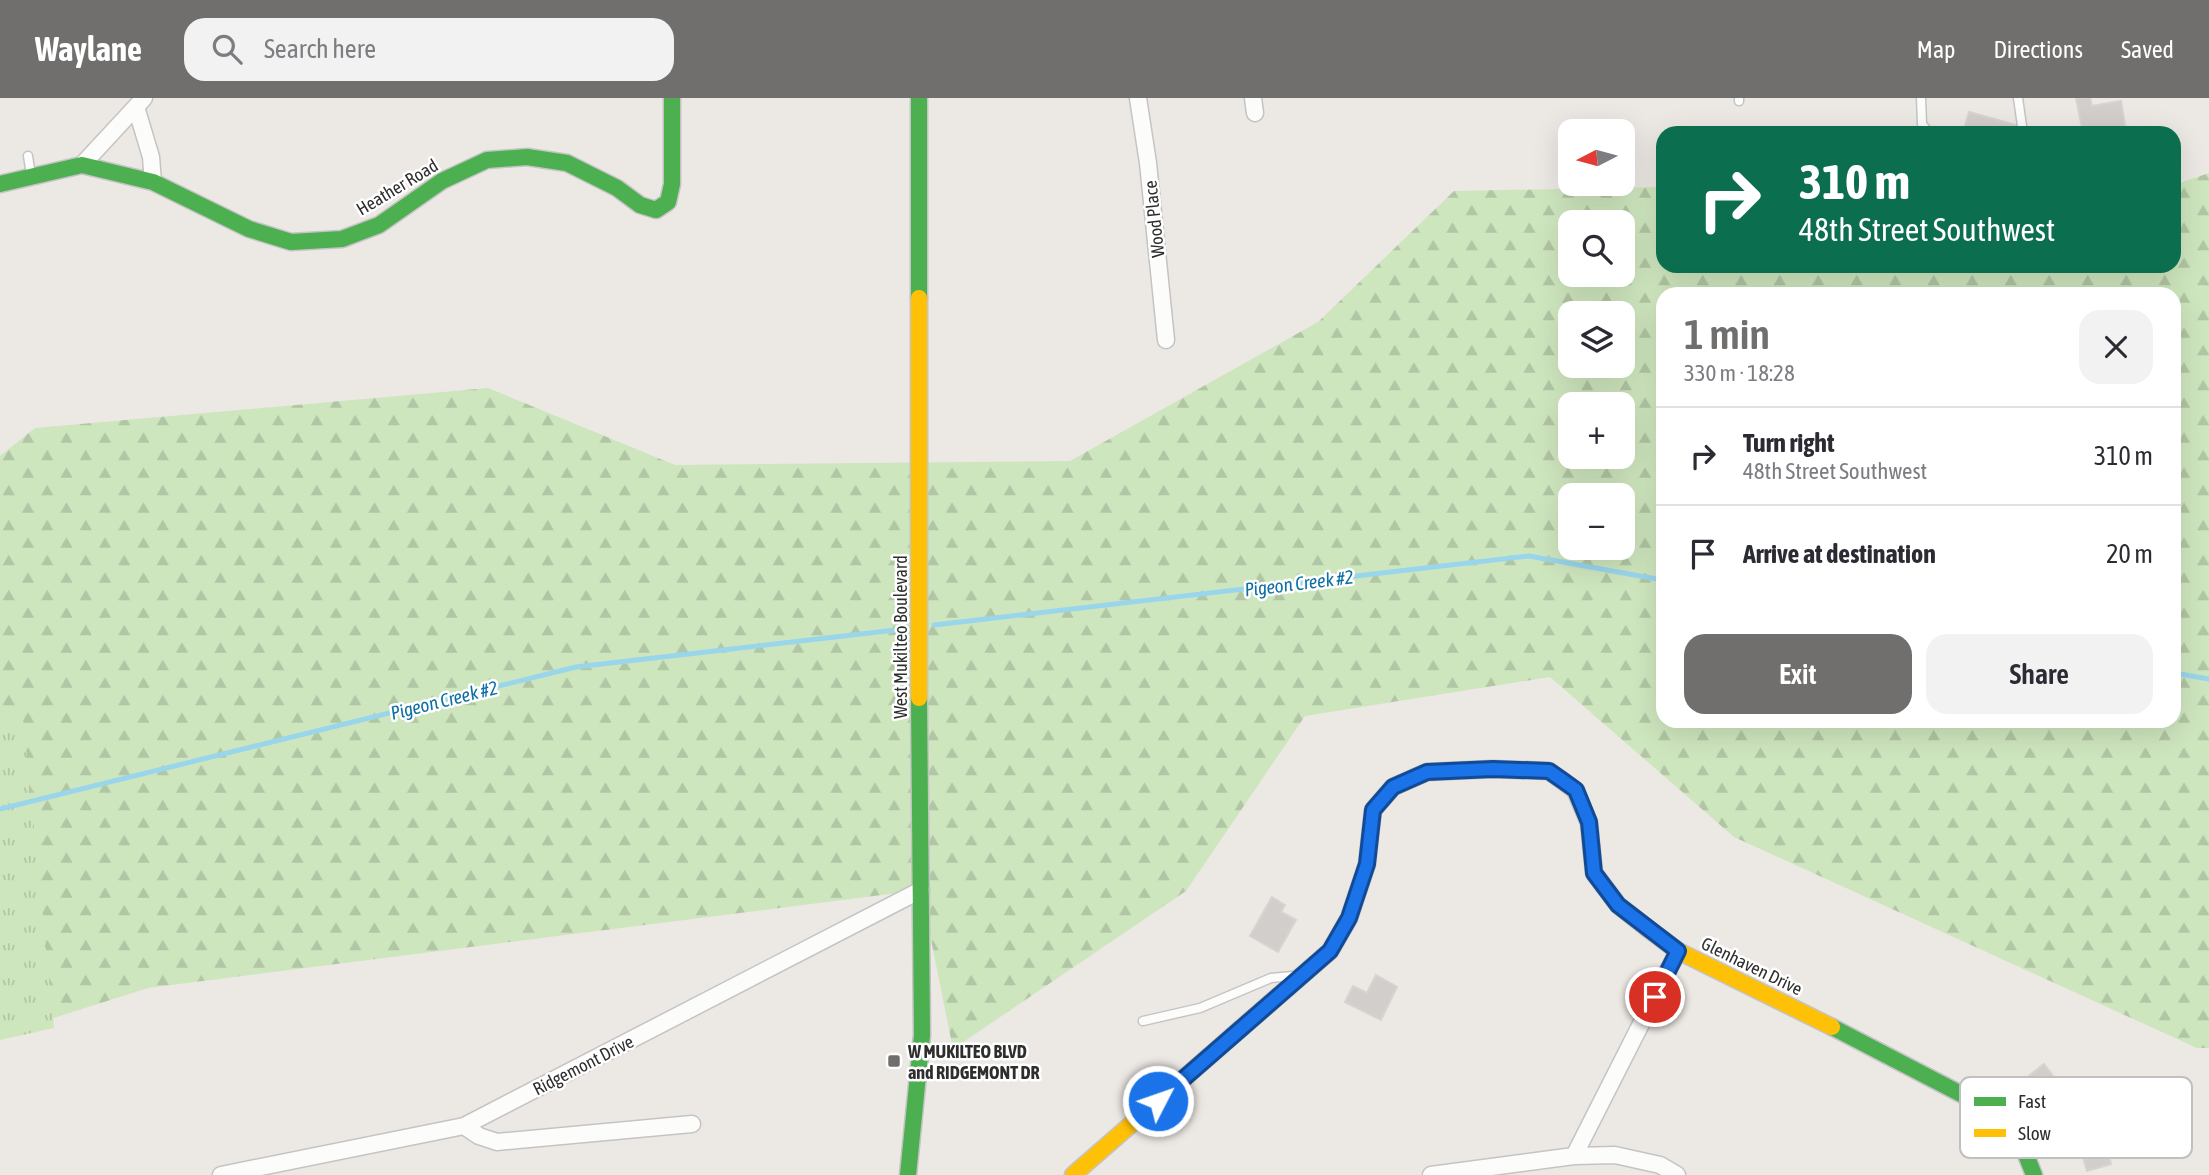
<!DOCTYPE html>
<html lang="en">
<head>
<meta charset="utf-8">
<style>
  :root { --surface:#fff; --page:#f2f2f3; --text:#2b2b33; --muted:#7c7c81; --line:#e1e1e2; --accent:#706f6e }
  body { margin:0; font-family:"Asap Condensed",sans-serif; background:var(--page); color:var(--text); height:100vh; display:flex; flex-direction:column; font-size:26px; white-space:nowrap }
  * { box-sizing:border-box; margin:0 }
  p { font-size:23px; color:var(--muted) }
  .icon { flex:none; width:38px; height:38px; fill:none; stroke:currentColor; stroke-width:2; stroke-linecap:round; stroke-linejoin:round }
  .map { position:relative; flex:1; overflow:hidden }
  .sheet { position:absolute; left:1656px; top:189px; width:525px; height:441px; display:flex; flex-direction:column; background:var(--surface); border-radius:21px; box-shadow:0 7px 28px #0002 }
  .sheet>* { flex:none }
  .top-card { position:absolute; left:1656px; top:28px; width:525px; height:147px; border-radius:21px; box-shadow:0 7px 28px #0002; background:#0b6e4f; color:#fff; overflow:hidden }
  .needle { width:46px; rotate:264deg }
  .buttons { position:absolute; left:1558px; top:21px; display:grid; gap:14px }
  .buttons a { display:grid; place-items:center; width:77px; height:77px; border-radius:14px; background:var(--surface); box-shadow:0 7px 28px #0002; font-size:35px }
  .pin { position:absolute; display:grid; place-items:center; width:60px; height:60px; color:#fff; margin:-30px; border:4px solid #fff; border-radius:50%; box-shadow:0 2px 7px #0007 }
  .me { position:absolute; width:77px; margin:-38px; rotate:49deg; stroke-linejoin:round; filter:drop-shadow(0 0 5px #0008) }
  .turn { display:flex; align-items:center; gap:24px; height:147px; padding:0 28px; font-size:32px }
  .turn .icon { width:91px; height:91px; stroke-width:2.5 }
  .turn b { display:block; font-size:49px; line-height:60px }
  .round { display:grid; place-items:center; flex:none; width:74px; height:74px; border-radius:21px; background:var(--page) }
  .headline { display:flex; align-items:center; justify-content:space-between; height:119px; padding:0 28px }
  h1 { font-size:42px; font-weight:600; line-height:52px; color:var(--accent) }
  .action { display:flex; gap:14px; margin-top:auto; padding:14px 28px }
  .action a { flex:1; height:80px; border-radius:21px; background:var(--accent); color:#fff; font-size:28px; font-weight:600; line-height:80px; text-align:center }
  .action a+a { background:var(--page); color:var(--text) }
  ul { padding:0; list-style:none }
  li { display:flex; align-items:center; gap:21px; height:98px; padding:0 28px; border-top:2px solid var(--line) }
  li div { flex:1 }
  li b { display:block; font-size:26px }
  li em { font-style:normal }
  header { display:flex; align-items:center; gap:42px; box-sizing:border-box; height:98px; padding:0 35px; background:var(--accent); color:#fff }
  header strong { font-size:33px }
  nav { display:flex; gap:38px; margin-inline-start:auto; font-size:24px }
  .search { width:490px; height:63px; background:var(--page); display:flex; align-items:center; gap:18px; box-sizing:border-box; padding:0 24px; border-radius:21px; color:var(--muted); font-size:26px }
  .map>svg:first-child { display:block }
  .forest { fill:url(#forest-firs); fill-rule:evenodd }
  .park { fill:url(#park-tufts) }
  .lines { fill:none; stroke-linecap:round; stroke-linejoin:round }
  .stream { stroke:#99d6ec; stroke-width:5 }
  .building { fill:#d1cecb; stroke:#d7d4d0; stroke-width:2 }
  .lane-casing { stroke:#c5c4c5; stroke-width:11 }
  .street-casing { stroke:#c5c4c5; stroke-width:19 }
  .fast-casing { stroke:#c5c4c5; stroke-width:19 }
  .slow-casing { stroke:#c5c4c5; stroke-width:19 }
  .lane { stroke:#fcfcfb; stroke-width:8 }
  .street { stroke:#fcfcfb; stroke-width:16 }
  .fast { stroke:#4caf50; stroke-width:16 }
  .slow { stroke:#ffc107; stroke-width:16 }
  .route-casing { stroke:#114b97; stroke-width:18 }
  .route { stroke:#1a73e8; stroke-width:12 }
  .poi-dot { fill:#706f6e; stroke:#fff; stroke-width:2.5 }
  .labels { text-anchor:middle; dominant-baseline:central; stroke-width:5; stroke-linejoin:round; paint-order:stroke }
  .street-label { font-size:18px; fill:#2e2e2e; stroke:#fff }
  .poi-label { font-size:18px; font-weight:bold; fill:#2e2e2e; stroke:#fff; text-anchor:start }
  .water-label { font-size:19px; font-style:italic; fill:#0d6fa3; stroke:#fff }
  .key { fill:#fff; stroke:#c0c0c0; stroke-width:2 }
  .key-label { font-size:19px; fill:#2e2e2e }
</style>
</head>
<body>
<header>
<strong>Waylane</strong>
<div class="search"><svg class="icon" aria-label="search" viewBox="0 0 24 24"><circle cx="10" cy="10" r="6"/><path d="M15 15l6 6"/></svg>Search here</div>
<nav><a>Map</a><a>Directions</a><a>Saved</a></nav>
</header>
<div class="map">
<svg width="2209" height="1077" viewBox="0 0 2209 1077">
  <defs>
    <pattern id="forest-firs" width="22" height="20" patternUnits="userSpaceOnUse" patternTransform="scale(1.75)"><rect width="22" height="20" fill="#cee6be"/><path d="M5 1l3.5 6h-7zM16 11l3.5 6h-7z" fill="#b1c6a4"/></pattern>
    <pattern id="park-tufts" width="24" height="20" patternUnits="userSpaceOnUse" patternTransform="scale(1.75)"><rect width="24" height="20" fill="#cee6be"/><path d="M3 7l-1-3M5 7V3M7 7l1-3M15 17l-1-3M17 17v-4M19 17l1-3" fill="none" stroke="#b1c6a4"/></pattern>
  </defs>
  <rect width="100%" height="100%" fill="#ece8e4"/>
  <path class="forest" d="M2209,75V950H2197L1734,739L1550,579L1305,618L1186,793L953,951L921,792L148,890L0,937V358L35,330L488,290L675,367L1070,363L1318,224L1454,93L1662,89V168H2174V87ZM1570,124H1622V177H1570ZM1662,196H2174V623H1662ZM1570,215H1622V268H1570ZM1570,306H1622V359H1570ZM1570,397H1622V450H1570Z"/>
  <path class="park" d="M23,620L54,930L0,942V623Z"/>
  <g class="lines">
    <path class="stream" d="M934,527L1529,458L1662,482
      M2174,575L2209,581
      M0,711L576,569L895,532"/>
  </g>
  <path class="building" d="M2076,0H2090L2092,8L2121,3L2125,28L2101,32L2102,35H2083Z
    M1969,14L2016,27L2014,35H1963Z
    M1272,799L1285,807L1281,814L1296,822L1278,854L1250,838Z
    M1376,877L1397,889L1381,922L1345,904L1353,888L1367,895Z
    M2044,966L2073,1004L2051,1020L2025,981Z
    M2094,1010L2100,1029L2113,1025L2119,1043L2106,1048L2111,1066L2087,1073L2082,1056L2074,1058L2068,1039L2075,1036L2070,1018Z"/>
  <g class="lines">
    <g class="lane-casing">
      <path id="lane" d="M1739,0V3
        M1921,0L1922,26L1929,35
        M2018,0L2023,35
        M28,58L31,77
        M1143,923L1200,910L1271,880L1292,878"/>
    </g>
    <g class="street-casing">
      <path id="street" d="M1138,0L1148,65L1166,242
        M1253,0L1255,15
        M136,9L151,59L153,84
        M82,67L144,0
        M464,1028L479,1038L497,1044L692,1026
        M1574,1058L1678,853
        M221,1077L464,1028L921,792
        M1431,1077L1574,1058L1615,1057L1660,1067L1677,1077"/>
    </g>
    <g class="fast-casing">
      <path id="fast" d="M919,0V200
        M0,86L82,67L153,84L249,131L291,144L342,141L379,127L442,83L487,62L527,59L567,65L617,90L640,107L656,112L668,104L672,86V0
        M1832,929L1988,1010L2021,1044L2034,1077
        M1238,933L1330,853L1349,820L1367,766L1373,712L1393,689L1427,674L1493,671L1549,673L1575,692L1589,725L1594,775L1618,807L1647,830
        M908,1077L922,937L919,600"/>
    </g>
    <g class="slow-casing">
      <path id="slow" d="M919,200V600
        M1647,830L1678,853L1832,929
        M1073,1077L1238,933"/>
    </g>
    <use href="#lane" class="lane"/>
    <use href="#street" class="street"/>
    <use href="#fast" class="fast"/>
    <use href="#slow" class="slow"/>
  </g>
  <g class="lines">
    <g class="route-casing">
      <path id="route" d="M1158,1003L1330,853L1349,820L1367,766L1373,712L1393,689L1427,674L1493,671L1549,673L1562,682L1576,692L1589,724L1594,775L1618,807L1678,853L1655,899"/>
    </g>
    <use href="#route" class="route"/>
  </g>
  <rect class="poi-dot" x="887" y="956" width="14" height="14" rx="3.5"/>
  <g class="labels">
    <g class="street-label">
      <text transform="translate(397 89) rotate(-31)">Heather Road</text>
      <text transform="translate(1154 121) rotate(-96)">Wood Place</text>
      <text transform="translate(900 539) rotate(-90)">West Mukilteo Boulevard</text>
      <text transform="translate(1752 868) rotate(26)">Glenhaven Drive</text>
      <text transform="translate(583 967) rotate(-27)">Ridgemont Drive</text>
    </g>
    <g class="poi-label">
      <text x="908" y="953">W MUKILTEO BLVD<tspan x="908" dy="21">and RIDGEMONT DR</tspan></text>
    </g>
    <g class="water-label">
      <text transform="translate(1299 485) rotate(-7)">Pigeon Creek #2</text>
      <text transform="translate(444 602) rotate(-14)">Pigeon Creek #2</text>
    </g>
  </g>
  <rect x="1960" y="979" width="232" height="81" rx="10" class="key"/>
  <rect x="1974" y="999" width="32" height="9" fill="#4caf50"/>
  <rect x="1974" y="1031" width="32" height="8" fill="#ffc107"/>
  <g class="key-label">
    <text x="2018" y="1010">Fast</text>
    <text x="2018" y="1042">Slow</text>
  </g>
</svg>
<div class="buttons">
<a><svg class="needle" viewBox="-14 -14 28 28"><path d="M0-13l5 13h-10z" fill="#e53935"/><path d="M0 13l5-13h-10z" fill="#7c7c81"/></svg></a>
<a><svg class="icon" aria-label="search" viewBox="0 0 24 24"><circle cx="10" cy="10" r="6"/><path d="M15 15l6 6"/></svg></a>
<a><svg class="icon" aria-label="layers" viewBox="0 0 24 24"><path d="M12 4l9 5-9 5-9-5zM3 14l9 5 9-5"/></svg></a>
<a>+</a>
<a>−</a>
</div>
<div class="pin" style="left:1655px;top:899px;background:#d93025"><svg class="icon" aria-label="arrive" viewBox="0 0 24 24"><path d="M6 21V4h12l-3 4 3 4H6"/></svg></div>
<svg class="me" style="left:1158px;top:1003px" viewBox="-20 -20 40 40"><circle r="17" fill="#1a73e8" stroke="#fff" stroke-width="3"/><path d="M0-11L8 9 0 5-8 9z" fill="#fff"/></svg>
<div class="top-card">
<div class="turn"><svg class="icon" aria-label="right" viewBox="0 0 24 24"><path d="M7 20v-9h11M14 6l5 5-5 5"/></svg><div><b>310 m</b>48th Street Southwest</div></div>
</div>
<section class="sheet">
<div class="headline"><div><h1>1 min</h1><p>330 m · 18:28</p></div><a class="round"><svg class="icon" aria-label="close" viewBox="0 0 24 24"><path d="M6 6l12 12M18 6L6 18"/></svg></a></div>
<ul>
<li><svg class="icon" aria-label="right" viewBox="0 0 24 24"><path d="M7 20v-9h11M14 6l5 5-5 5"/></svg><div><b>Turn right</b><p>48th Street Southwest</p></div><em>310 m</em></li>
<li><svg class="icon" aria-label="arrive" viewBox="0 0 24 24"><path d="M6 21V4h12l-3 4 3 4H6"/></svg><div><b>Arrive at destination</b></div><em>20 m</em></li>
</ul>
<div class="action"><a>Exit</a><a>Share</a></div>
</section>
</div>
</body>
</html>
